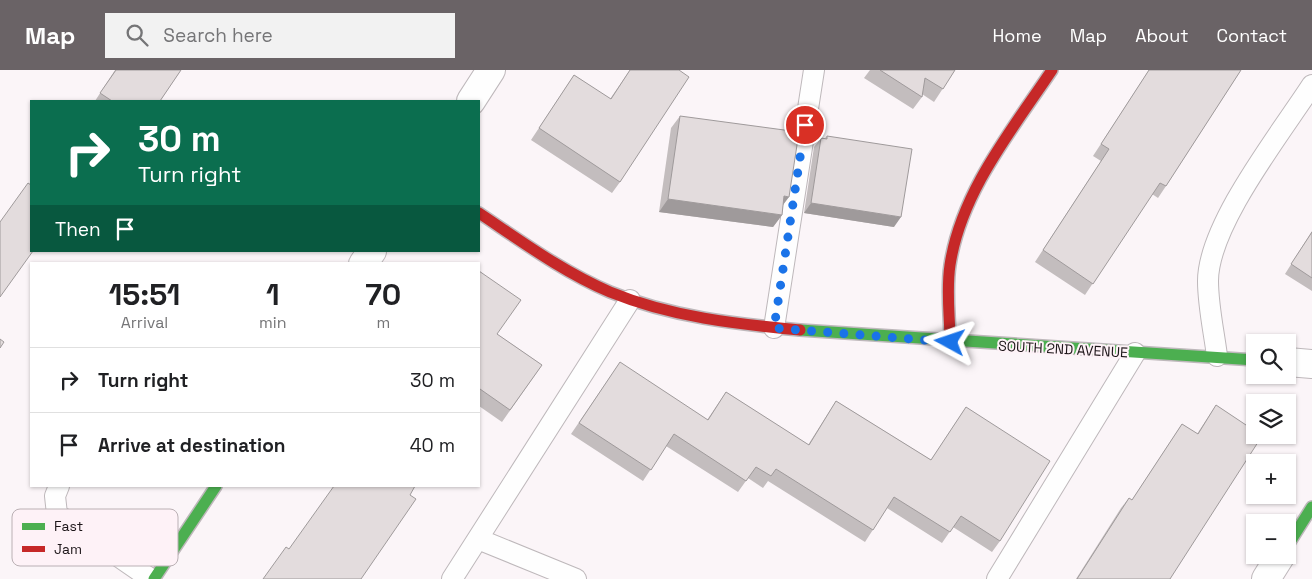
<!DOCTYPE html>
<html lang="en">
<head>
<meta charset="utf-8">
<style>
  :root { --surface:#fff; --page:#f2f2f2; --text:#202124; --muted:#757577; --line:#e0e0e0; --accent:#6a6366 }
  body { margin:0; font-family:"Space Grotesk",sans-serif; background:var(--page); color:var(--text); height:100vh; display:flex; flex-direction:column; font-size:19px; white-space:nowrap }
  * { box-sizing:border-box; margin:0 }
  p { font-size:16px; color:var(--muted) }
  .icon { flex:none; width:28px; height:28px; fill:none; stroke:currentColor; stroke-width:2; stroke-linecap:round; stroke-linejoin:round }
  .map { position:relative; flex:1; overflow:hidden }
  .side { position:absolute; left:30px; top:192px; width:450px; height:225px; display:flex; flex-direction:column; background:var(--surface); border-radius:0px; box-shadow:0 1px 4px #0004 }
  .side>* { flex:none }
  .guide { position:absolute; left:30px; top:30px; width:450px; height:152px; border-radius:0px; box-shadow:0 1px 4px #0004; background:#0b6e4f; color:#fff; overflow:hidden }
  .tools { position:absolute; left:1246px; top:264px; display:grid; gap:10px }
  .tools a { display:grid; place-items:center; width:50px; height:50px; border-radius:0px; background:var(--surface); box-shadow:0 1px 4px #0004; font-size:25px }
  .pin { position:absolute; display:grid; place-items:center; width:42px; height:42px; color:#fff; margin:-21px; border:2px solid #fff; border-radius:50%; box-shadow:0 1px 5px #0007 }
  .me { position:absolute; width:55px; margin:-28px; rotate:275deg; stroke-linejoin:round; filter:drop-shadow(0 0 4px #0008) }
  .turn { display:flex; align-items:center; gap:18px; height:105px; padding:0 25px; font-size:22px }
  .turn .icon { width:65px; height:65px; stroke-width:2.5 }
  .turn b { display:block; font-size:35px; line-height:42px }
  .then { display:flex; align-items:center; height:48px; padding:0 25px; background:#0003; gap:10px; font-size:19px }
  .eta { display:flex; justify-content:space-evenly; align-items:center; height:85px; text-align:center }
  .eta b { font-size:30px; font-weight:700; line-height:35px }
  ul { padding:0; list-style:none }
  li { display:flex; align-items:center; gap:15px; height:65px; padding:0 25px; border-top:1px solid var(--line) }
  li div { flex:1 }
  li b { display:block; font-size:19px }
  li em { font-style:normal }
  header { display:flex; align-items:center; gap:30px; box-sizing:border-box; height:70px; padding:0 25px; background:var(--accent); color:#fff }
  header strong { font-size:24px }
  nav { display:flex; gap:28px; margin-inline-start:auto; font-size:18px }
  .search { width:350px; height:45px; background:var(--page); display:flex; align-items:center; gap:12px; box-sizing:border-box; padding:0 18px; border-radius:0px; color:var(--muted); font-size:19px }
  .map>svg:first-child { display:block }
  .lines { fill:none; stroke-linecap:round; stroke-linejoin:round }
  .lane-casing { stroke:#beb8bb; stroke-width:22 }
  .street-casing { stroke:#beb8bb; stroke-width:30 }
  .fast-casing { stroke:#beb8bb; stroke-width:14 }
  .jam-casing { stroke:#beb8bb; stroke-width:14 }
  .lane { stroke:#fefefe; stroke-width:20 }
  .street { stroke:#fefefe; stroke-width:28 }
  .fast { stroke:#4caf50; stroke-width:11 }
  .jam { stroke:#c62828; stroke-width:11 }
  .wall { fill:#c3bdbe }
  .shaded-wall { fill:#9f9a9b }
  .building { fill:#e3dcdd; stroke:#9f9a9b }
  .route { stroke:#1a73e8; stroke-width:9; stroke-dasharray:0 16.2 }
  .labels { text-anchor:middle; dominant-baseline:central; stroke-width:4; stroke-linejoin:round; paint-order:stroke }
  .street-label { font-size:14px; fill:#1c1518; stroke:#fef2f7 }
  .key { fill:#fef2f7; stroke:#bab0b4; stroke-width:1 }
  .key-label { font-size:14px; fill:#1c1518 }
</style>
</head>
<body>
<header>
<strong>Map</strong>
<div class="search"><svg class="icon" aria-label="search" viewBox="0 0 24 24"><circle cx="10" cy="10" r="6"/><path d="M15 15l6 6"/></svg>Search here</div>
<nav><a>Home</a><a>Map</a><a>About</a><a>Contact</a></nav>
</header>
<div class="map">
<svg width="1312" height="509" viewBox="0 0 1312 509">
  <rect width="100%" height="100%" fill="#fbf5f8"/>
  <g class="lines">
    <g class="lane-casing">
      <path id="lane" d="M774,258L814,0
        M1217,286C1214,262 1208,236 1208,211C1208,155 1281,63 1312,15
        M59,416L55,426L57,444L151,509
        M478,469L576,509
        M452,509L630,230
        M997,509L1135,283"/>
    </g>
    <g class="street-casing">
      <path id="street" d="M471,31L491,0
        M363,194L372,181
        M1288,292L1312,294
        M1266,509L1281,485"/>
    </g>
    <g class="fast-casing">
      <path id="fast" d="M800,260L1255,290
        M1288,475L1312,437
        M154,509L216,416"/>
    </g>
    <g class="jam-casing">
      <path id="jam" d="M479,143C521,171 563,202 610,222C671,247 736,254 800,260
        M950,272C950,247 946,221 950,195C961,122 1012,60 1052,0"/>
    </g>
    <use href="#lane" class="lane"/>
    <use href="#street" class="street"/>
    <use href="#fast" class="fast"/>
    <use href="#jam" class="jam"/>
  </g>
  <path class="wall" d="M115,0H181L160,31H95Z
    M630,0H679L620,112L612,123L531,70L574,5L610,29Z
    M870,0H955L934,32L922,24V27L913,39L864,8Z
    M1149,0H1241L1166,116L1158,128L1152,124L1085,225L1035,192L1101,91L1093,86Z
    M680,46L783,136L782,145L773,157L659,142L671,58Z
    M827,66L894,157L804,143L814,77L821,68H825Z
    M1312,161V221L1285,204Z
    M479,201L497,264L542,295L502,352L479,336Z
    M612,304L707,350L726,322L808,375L836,331L931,390L966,337L1000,471L992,482L953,457L942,473L887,438L865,472L768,411L763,418L748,408L738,422L666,376L643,411L571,364Z
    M1216,335L1170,509H1076L1121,438L1129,428L1132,430L1182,354L1197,364Z"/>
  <path class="shaded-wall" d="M784,126L789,127L780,139Z
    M668,129L782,145L773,157L659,142Z
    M811,133L901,147L894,157L804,143Z"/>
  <path class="building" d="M116,0H181L160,31H112L100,23Z
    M630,0H679L689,7L620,112L539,58L574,5L611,29Z
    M880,0H955L943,19L925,8L922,27Z
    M1149,0H1241L1166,116L1160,113L1093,214L1043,180L1109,79L1101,74Z
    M680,46L799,62L789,127L784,126L782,145L668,129Z
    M827,66L912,79L901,147L811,133L821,68L827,69Z
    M28,113L31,115V181H33L0,227V152Z
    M1312,162V208L1291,194Z
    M479,201L521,230L497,264L542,295L510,340L480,319L479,320Z
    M0,269L4,272L0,278Z
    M620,292L708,350L726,322L809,375L836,331L931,390L966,337L1050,391L1000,471L961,446L950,462L894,427L873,460L776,399L771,406L756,397L746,411L674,364L651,400L579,353Z
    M1216,335L1255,361V365L1262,366L1170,509H1077L1129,428L1132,430L1182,354L1198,364Z
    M334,416H415L410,425L416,429L361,509H263L286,477L289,479Z"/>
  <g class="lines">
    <path class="route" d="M805,55L774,258L950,272"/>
  </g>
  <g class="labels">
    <g class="street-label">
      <text transform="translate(1063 279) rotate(3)">SOUTH 2ND AVENUE</text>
    </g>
  </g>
  <rect x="12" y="439" width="166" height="57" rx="8" class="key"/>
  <rect x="22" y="453" width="23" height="7" fill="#4caf50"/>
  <rect x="22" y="476" width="23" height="6" fill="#c62828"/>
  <g class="key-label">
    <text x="54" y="461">Fast</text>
    <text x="54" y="484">Jam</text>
  </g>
</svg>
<div class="tools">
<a><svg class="icon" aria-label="search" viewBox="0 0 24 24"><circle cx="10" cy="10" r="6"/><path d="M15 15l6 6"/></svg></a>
<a><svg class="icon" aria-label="layers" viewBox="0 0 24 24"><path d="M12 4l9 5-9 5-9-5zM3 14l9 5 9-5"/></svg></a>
<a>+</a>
<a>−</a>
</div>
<div class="pin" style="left:805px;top:55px;background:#d93025"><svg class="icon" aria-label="arrive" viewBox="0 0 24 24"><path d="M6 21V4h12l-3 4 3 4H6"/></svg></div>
<svg class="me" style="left:950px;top:272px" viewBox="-20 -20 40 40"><path d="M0-17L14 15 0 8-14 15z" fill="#1a73e8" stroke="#fff" stroke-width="4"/></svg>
<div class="guide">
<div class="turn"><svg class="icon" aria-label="right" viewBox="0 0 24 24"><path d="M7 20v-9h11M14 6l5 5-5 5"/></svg><div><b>30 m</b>Turn right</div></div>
<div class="then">Then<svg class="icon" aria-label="arrive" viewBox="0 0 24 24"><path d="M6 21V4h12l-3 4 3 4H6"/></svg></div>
</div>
<section class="side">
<div class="eta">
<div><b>15:51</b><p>Arrival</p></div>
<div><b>1</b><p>min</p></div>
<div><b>70</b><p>m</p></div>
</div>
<ul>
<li><svg class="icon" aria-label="right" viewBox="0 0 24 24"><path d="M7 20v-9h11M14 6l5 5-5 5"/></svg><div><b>Turn right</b></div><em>30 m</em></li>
<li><svg class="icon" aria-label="arrive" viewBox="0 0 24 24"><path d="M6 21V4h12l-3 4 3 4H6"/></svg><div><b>Arrive at destination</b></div><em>40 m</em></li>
</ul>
</section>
</div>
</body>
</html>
